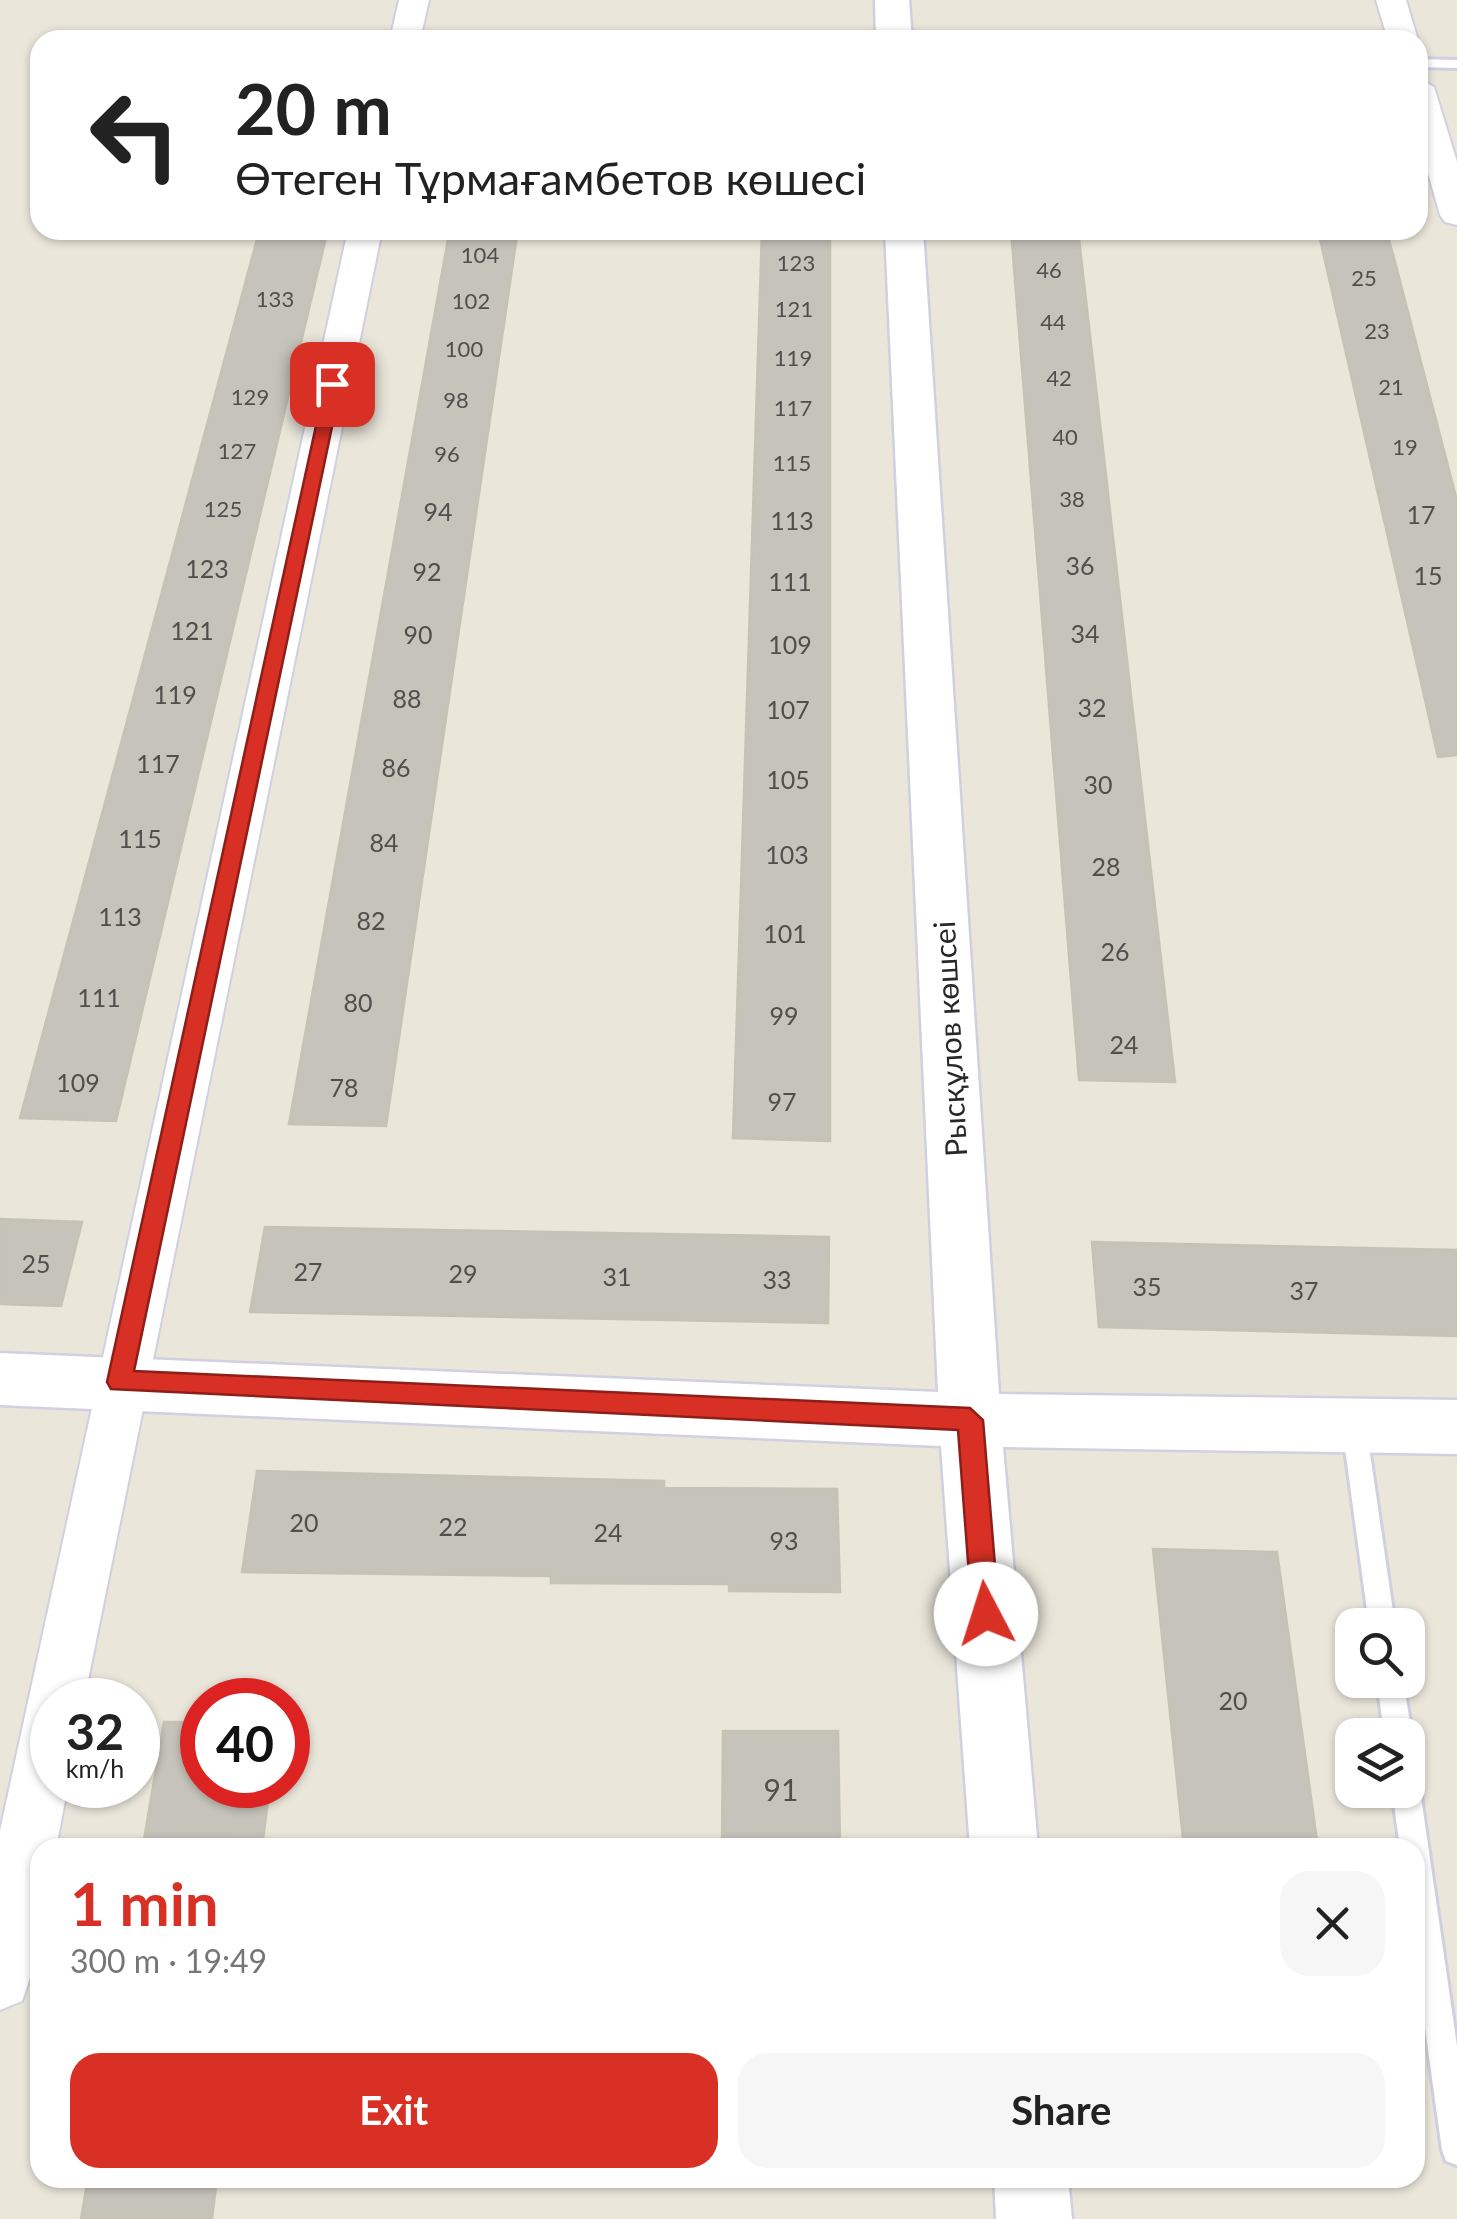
<!DOCTYPE html>
<html lang="en">
<head>
<meta charset="utf-8">
<style>
  :root { --surface:#fff; --page:#f6f6f6; --text:#222; --muted:#767676; --accent:#d93025 }
  body { margin:0; font-family:Lato,sans-serif; background:var(--page); color:var(--text); height:100vh; display:flex; flex-direction:column; font-size:38px; white-space:nowrap }
  * { box-sizing:border-box; margin:0 }
  p { font-size:32px; color:var(--muted) }
  .icon { flex:none; width:55px; height:55px; fill:none; stroke:currentColor; stroke-width:2; stroke-linecap:round; stroke-linejoin:round }
  .map { position:relative; flex:1; overflow:hidden }
  .sheet { position:absolute; left:30px; top:1838px; width:1395px; height:350px; display:flex; flex-direction:column; background:var(--surface); border-radius:30px; box-shadow:0 2px 8px #0004 }
  .sheet>* { flex:none }
  .banner { position:absolute; left:30px; top:30px; width:1398px; height:210px; border-radius:30px; box-shadow:0 2px 8px #0004; background:#fff; color:var(--text); overflow:hidden }
  .buttons { position:absolute; left:1335px; top:1608px; display:grid; gap:20px }
  .buttons a { display:grid; place-items:center; width:90px; height:90px; border-radius:20px; background:var(--surface); box-shadow:0 2px 8px #0004; font-size:50px }
  .speed { position:absolute; left:30px; top:1678px; display:flex; gap:20px; font-size:50px; font-weight:700; text-align:center }
  .speed>* { display:grid; place-content:center; width:130px; height:130px; border-radius:50%; background:var(--surface); box-shadow:0 2px 8px #0004; line-height:1 }
  .speed small { font-size:25px; font-weight:400 }
  .speed .limit { border:15px solid #d22; background:#fff; color:#111 }
  .pin { position:absolute; display:grid; place-items:center; width:85px; height:85px; color:#fff; margin:-42px; border-radius:20px; box-shadow:0 5px 15px #0006 }
  .me { position:absolute; width:110px; margin:-55px; rotate:355deg; stroke-linejoin:round; filter:drop-shadow(0 0 8px #0008) }
  .turn { display:flex; align-items:center; gap:35px; height:210px; padding:0 40px; font-size:45px }
  .turn .icon { width:130px; height:130px; stroke-width:2.5 }
  .turn b { display:block; font-size:70px; line-height:85px }
  .round { display:grid; place-items:center; flex:none; width:105px; height:105px; border-radius:30px; background:var(--page) }
  .summary { display:flex; align-items:center; justify-content:space-between; height:170px; padding:0 40px }
  h1 { font-size:60px; font-weight:700; line-height:75px; color:var(--accent) }
  .primary-button { display:flex; gap:20px; margin-top:auto; padding:20px 40px }
  .primary-button a { flex:1; height:115px; border-radius:30px; background:var(--accent); color:#fff; font-size:40px; font-weight:700; line-height:115px; text-align:center }
  .primary-button a+a { background:var(--page); color:var(--text) }
  .map>svg:first-child { display:block }
  .building { fill:#c5c3ba; stroke:#c5c3b4; stroke-width:2.5 }
  .lines { fill:none; stroke-linecap:round; stroke-linejoin:round }
  .lane-casing { stroke:#d0d0e0; stroke-width:6 }
  .street-casing { stroke:#d0d0e0; stroke-width:4 }
  .secondary-casing { stroke:#d0d0e0; stroke-width:5 }
  .lane { fill:#fff; fill-rule:evenodd }
  .street { fill:#fff; fill-rule:evenodd }
  .secondary { fill:#fff; fill-rule:evenodd }
  .route { fill:#d93025; stroke:#8d1f18; stroke-width:2.5 }
  .labels { text-anchor:middle; dominant-baseline:central; stroke-width:9; stroke-linejoin:round; paint-order:stroke }
  .far-number-label { font-size:22px; fill:#4f4f4c }
  .number-label { font-size:25px; fill:#4f4f4c }
  .street-label { font-size:30px; fill:#282828; stroke:#fff }
  .near-number-label { font-size:30px; fill:#4f4f4c }
</style>
</head>
<body>
<div class="map">
<svg width="1457" height="2219" viewBox="0 0 1457 2219">
  <rect width="100%" height="100%" fill="#eae6da"/>
  <path class="building" d="M762,230H830V1141L733,1138Z
    M1011,230H1078L1175,1082L1079,1080Z
    M1318,230H1386L1394,258L1457,501V755L1438,757Z
    M259,232L327,233L116,1121L20,1118Z
    M449,234L517,235L386,1126L289,1124Z
    M0,1219L82,1222L61,1306L0,1304Z
    M265,1227L829,1237L828,1323L250,1312Z
    M1092,1242L1457,1250V1336L1099,1327Z
    M257,1471L664,1481V1488L837,1489L840,1592L729,1591V1584L551,1583V1576L242,1572Z
    M1153,1549L1277,1552L1318,1848H1184Z
    M164,1722H202V1785H270L263,1839L144,1840Z
    M723,1731H838L840,1848H722Z
    M88,2178H217L212,2219H81Z"/>
  <g class="lines">
    <g class="lane-casing">
      <path id="lane" d="M1418,59L1457,60V68L1418,67Z
        M1354,1415L1363,1418L1366,1426L1395,1625H1369L1342,1426L1345,1418Z
        M1377,1680H1403L1412,1735L1408,1744V1735H1384Z
        M1408,1777L1416,1780L1420,1790L1457,2046V2165L1446,2161L1442,2150L1415,1956V1848H1400L1392,1790H1408Z"/>
    </g>
    <g class="street-casing">
      <path id="street" d="M399,0H429L420,40H390Z
        M1376,0H1406L1418,40V41L1388,40Z
        M1418,78L1434,87L1457,162V225L1445,222L1440,215L1418,138Z
        M348,230H382L84,1700H52V1785H68L56,1848H40C40,1900 42,1951 22,2001L0,2010V1831Z"/>
    </g>
    <g class="secondary-casing">
      <path id="secondary" d="M875,0H909L912,40H876Z
        M885,230H923L999,1394L1457,1400V1454L1003,1447L1038,1848H970L941,1446L0,1405V1353L938,1392Z
        M994,2178H1068L1072,2219H996Z"/>
    </g>
    <use href="#lane" class="lane"/>
    <use href="#street" class="street"/>
    <use href="#secondary" class="secondary"/>
  </g>
  <path class="route" d="M326,380L341,384L134,1371L970,1408L983,1420L999,1614L995,1623L986,1626L976,1623L972,1614L958,1430L111,1389L107,1382Z"/>
  <g class="labels">
    <g class="far-number-label">
      <text x="480" y="254">104</text>
      <text x="796" y="262">123</text>
      <text x="1049" y="269">46</text>
      <text x="1364" y="277">25</text>
      <text x="275" y="298">133</text>
      <text x="471" y="300">102</text>
      <text x="794" y="308">121</text>
      <text x="1053" y="321">44</text>
      <text x="1377" y="330">23</text>
      <text x="464" y="348">100</text>
      <text x="793" y="357">119</text>
      <text x="1059" y="377">42</text>
      <text x="1391" y="386">21</text>
      <text x="250" y="396">129</text>
      <text x="456" y="399">98</text>
      <text x="793" y="407">117</text>
      <text x="1065" y="436">40</text>
      <text x="1405" y="446">19</text>
      <text x="237" y="450">127</text>
      <text x="447" y="453">96</text>
      <text x="792" y="462">115</text>
      <text x="1072" y="498">38</text>
      <text x="223" y="508">125</text>
    </g>
    <g class="number-label">
      <text x="438" y="511">94</text>
      <text x="1421" y="514">17</text>
      <text x="792" y="520">113</text>
      <text x="1080" y="565">36</text>
      <text x="207" y="568">123</text>
      <text x="427" y="571">92</text>
      <text x="1428" y="575">15</text>
      <text x="790" y="581">111</text>
      <text x="192" y="630">121</text>
      <text x="1085" y="633">34</text>
      <text x="418" y="634">90</text>
      <text x="790" y="644">109</text>
      <text x="175" y="694">119</text>
      <text x="407" y="698">88</text>
      <text x="1092" y="707">32</text>
      <text x="788" y="709">107</text>
      <text x="158" y="763">117</text>
      <text x="396" y="767">86</text>
      <text x="788" y="779">105</text>
      <text x="1098" y="784">30</text>
      <text x="140" y="838">115</text>
      <text x="384" y="842">84</text>
      <text x="787" y="854">103</text>
      <text x="1106" y="866">28</text>
      <text x="120" y="916">113</text>
      <text x="371" y="920">82</text>
      <text x="785" y="933">101</text>
      <text x="1115" y="951">26</text>
      <text x="99" y="997">111</text>
      <text x="358" y="1002">80</text>
      <text x="784" y="1015">99</text>
      <text x="1124" y="1044">24</text>
      <text x="78" y="1082">109</text>
      <text x="344" y="1087">78</text>
      <text x="782" y="1101">97</text>
      <text x="36" y="1263">25</text>
      <text x="308" y="1271">27</text>
      <text x="463" y="1273">29</text>
      <text x="617" y="1276">31</text>
      <text x="777" y="1279">33</text>
      <text x="1147" y="1286">35</text>
      <text x="1304" y="1290">37</text>
      <text x="304" y="1522">20</text>
      <text x="453" y="1526">22</text>
      <text x="608" y="1532">24</text>
      <text x="784" y="1540">93</text>
      <text x="1233" y="1700">20</text>
    </g>
    <g class="street-label">
      <text transform="translate(949 1039) rotate(-93)">Рысқұлов көшсеі</text>
    </g>
    <g class="near-number-label">
      <text x="781" y="1789">91</text>
    </g>
  </g>
</svg>
<div class="buttons">
<a><svg class="icon" aria-label="search" viewBox="0 0 24 24"><circle cx="10" cy="10" r="6"/><path d="M15 15l6 6"/></svg></a>
<a><svg class="icon" aria-label="layers" viewBox="0 0 24 24"><path d="M12 4l9 5-9 5-9-5zM3 14l9 5 9-5"/></svg></a>
</div>
<div class="speed"><div>32<small>km/h</small></div><div class="limit">40</div></div>
<div class="pin" style="left:332px;top:384px;background:#d93025"><svg class="icon" aria-label="arrive" viewBox="0 0 24 24"><path d="M6 21V4h12l-3 4 3 4H6"/></svg></div>
<svg class="me" style="left:986px;top:1614px" viewBox="-20 -20 40 40"><circle r="19" fill="#fff"/><path d="M0-13L10 11 0 6-10 11z" fill="#d93025"/></svg>
<div class="banner">
<div class="turn"><svg class="icon" aria-label="left" viewBox="0 0 24 24"><path d="M17 20v-9H6M10 6l-5 5 5 5"/></svg><div><b>20 m</b>Өтеген Тұрмағамбетов көшесі</div></div>
</div>
<section class="sheet">
<div class="summary"><div><h1>1 min</h1><p>300 m · 19:49</p></div><a class="round"><svg class="icon" aria-label="close" viewBox="0 0 24 24"><path d="M6 6l12 12M18 6L6 18"/></svg></a></div>
<div class="primary-button"><a>Exit</a><a>Share</a></div>
</section>
</div>
</body>
</html>
